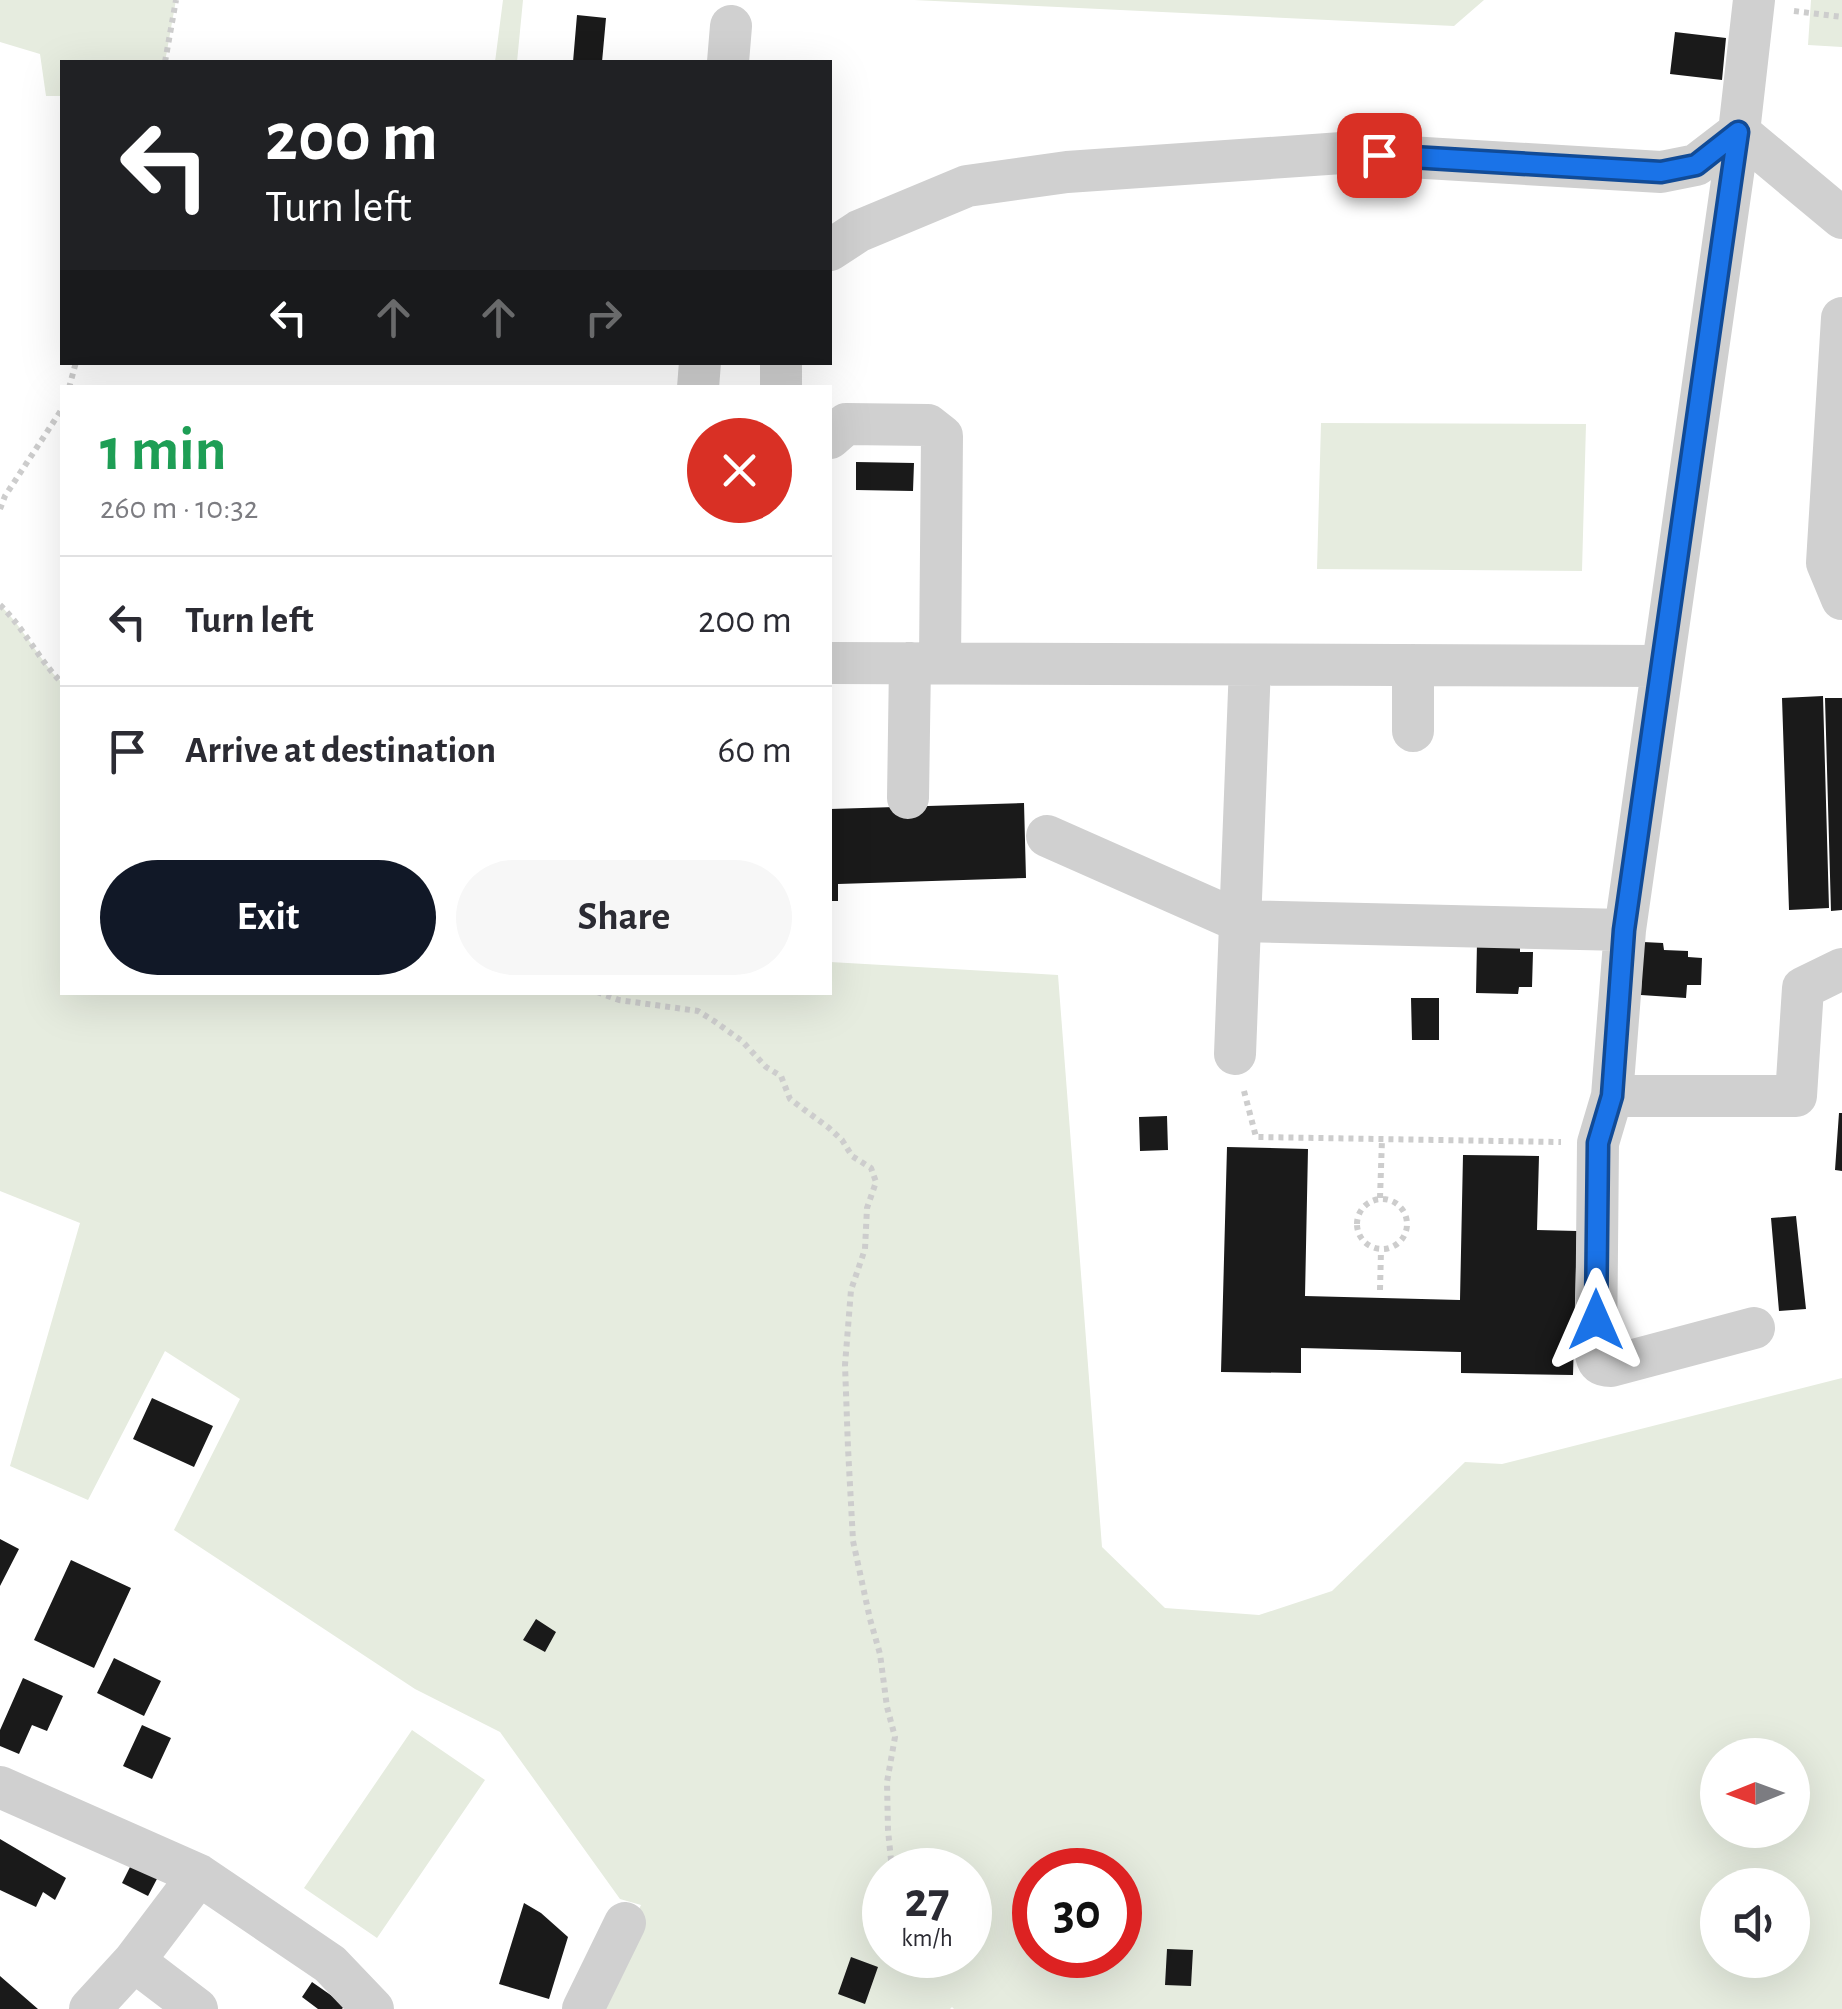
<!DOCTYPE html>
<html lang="en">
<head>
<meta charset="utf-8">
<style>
  :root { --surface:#fff; --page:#f7f7f7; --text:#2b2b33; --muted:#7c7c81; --line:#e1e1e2; --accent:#111827 }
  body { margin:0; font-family:"Alegreya Sans",sans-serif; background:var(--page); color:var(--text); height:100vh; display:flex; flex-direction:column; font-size:38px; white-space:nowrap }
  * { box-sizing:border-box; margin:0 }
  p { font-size:32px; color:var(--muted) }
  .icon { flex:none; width:55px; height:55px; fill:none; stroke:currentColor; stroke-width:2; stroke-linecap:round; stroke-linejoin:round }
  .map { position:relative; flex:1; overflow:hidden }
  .panel { position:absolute; left:60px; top:385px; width:772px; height:610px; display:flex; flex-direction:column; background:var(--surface); border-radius:0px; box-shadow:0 10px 40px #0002 }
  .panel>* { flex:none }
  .top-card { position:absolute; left:60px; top:60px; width:772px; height:305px; border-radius:0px; box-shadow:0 10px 40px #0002; background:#202124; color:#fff; overflow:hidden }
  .needle { width:65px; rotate:269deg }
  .buttons { position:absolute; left:1700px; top:1738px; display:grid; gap:20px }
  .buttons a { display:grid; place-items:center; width:110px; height:110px; border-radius:50%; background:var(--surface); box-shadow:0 10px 40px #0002; font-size:50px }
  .speed { position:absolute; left:862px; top:1848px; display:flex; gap:20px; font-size:50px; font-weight:700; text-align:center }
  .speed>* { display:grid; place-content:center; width:130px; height:130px; border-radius:50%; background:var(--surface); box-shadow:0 10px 40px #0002; line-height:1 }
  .speed small { font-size:25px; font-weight:400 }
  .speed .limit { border:15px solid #d22; background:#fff; color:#111 }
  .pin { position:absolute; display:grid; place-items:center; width:85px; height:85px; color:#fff; margin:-42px; border-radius:20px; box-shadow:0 5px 15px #0006 }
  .me { position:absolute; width:110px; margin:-55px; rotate:0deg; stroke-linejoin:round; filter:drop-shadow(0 0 8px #0008) }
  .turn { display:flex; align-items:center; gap:35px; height:210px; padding:0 40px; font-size:45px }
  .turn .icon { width:130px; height:130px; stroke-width:2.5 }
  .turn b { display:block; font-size:70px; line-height:85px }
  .lanes { display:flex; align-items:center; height:95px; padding:0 40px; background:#0003; justify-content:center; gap:50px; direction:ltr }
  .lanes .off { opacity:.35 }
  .round { display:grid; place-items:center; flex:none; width:105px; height:105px; border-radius:52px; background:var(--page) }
  .overview { display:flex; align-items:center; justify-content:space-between; height:170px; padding:0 40px }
  h1 { font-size:60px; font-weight:700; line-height:75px; color:#1e9e55 }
  .button { display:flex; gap:20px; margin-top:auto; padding:20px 40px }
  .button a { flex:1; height:115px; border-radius:60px; background:var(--accent); color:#fff; font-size:40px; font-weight:700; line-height:115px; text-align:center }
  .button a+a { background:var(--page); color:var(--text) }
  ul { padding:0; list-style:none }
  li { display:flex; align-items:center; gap:30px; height:130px; padding:0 40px; border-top:2px solid var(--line) }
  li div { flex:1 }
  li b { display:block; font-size:38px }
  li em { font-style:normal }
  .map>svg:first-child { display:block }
  .green { fill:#e6ecdf; fill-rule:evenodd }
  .building { fill:#1a1a1a }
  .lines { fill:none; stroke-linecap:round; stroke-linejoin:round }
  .path { stroke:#cdcdcd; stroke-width:6; stroke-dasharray:5 5; stroke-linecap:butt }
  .minor { stroke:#d0d0d0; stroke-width:42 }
  .route-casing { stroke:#114b97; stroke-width:25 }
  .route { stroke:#1a73e8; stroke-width:18 }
</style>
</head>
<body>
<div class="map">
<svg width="1842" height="2009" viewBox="0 0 1842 2009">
  <rect width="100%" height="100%" fill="#fff"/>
  <path class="green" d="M0,0H176L165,62H62V96H46L40,54L0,42Z
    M503,0H523L517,62H495Z
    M914,0H1484L1454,26Z
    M1811,0H1842V47L1808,45Z
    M1321,423L1586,424L1582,571L1317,569Z
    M0,605C25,629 38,659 62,683V992H830V962L1058,975L1102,1547L1165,1608L1259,1615L1332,1591L1465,1462L1502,1464L1842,1378V2009H954L952,2007L950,2009H592L641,1905L620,1899L500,1732L415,1689L174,1530L240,1399L165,1351L88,1500L10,1466L80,1223L0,1191ZM1718,1755H1792V1830H1718ZM885,1870H970V1955H885ZM1035,1870H1120V1955H1035ZM1718,1885H1792V1960H1718Z
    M412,1730L485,1780L377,1938L304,1888Z"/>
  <path class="building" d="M577,15L606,18L602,62H573Z
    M1675,32L1726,38L1722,80L1670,74Z
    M856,462L914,463L913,491L856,490Z
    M1823,696L1829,908L1789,910L1782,698Z
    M1825,698H1842V910L1831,911Z
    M1024,803L1026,878L838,884V901H830V809Z
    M1477,942L1520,943V952H1533L1532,987H1519L1518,994L1476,993Z
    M1643,942L1663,943L1664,950L1688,951V957L1702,958L1701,985H1687L1686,998L1641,995Z
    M1411,998H1439V1040H1412Z
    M1839,1113H1842V1171L1835,1170Z
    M1167,1116L1168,1150L1140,1151L1139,1117Z
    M1227,1147L1308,1149L1305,1296L1460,1300L1463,1155L1539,1156L1537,1230L1577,1231L1573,1375L1461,1373V1352L1301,1348V1373L1221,1372Z
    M1796,1216L1806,1309L1779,1311L1771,1218Z
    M152,1398L213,1426L194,1467L133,1439Z
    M0,1539L19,1549L0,1586Z
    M71,1560L131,1588L94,1668L34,1640Z
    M536,1619L556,1632L545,1652L523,1640Z
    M114,1658L161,1681L144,1716L97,1693Z
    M23,1678L63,1696L47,1731L32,1725L19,1754L0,1746V1730Z
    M142,1725L171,1738L152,1779L123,1766Z
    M0,1839L66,1878L55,1900L43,1892L36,1907L0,1890Z
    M132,1863L158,1877L148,1896L122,1883Z
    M524,1903L541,1913L568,1937L549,1999L499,1984Z
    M1167,1949L1193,1950L1191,1986L1165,1985Z
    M851,1957L878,1967L865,2004L838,1994Z
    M0,1976L38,2009H0Z
    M312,1982L345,2005L342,2009H318L302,1997Z"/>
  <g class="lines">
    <path class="path" d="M1794,11L1842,17
      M165,62L176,0
      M69,388L76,362
      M0,509L5,496L62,409
      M0,605C25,629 38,659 62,683
      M597,992L619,1000L698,1011L714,1021L742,1041L766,1067L781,1076L790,1099L829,1128L842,1140L852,1156L871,1168L876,1182L867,1208L865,1249L851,1290L845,1365L848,1448L853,1541L870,1619L880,1654L887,1707L895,1737L887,1782L888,1830L891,1860L896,1870
      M1244,1091L1256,1137L1561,1142
      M1380,1198L1382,1139
      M1357 1224a25 25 0 1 1 50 0a25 25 0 1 1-50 0Z
      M1380,1290L1381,1250"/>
    <path class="minor" d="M1754,0L1739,132L1625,930L1612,1096L1598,1143L1596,1355C1598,1364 1602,1366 1611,1366L1754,1328
      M728,62L731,26
      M830,250L859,231L967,186L1067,172L1342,153L1661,172L1696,165L1739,132L1842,218
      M1842,318L1827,563L1842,599
      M698,388L700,362
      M781,388V362
      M830,438L846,424L928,425L942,436L940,663
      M830,663L1662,666
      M1413,731V665
      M908,798L910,663
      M1047,836L1239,921L1625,930
      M1235,1054L1250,665
      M1612,1096H1796L1803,988L1842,969
      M0,1787L199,1875L330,1964L373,2009
      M90,2009L134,1961
      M197,2009L134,1961L199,1875
      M583,2009L625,1923"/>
  </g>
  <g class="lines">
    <g class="route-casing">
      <path id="route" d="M1379,155L1661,172L1696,165L1738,132L1624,930L1612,1096L1598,1143L1596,1320"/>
    </g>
    <use href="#route" class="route"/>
  </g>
</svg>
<div class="buttons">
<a><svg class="needle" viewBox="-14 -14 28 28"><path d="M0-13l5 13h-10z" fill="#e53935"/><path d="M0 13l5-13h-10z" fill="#7c7c81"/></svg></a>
<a><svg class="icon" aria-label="sound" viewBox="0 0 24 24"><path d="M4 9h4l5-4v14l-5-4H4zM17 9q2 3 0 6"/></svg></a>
</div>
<div class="speed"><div>27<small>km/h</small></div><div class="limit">30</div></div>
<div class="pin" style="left:1379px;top:155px;background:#d93025"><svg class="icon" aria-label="arrive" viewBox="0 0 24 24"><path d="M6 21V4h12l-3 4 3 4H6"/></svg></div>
<svg class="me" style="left:1596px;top:1320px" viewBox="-20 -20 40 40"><path d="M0-17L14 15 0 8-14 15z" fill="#1a73e8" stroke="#fff" stroke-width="4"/></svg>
<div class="top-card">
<div class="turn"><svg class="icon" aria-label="left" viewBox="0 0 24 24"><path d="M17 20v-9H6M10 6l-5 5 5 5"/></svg><div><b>200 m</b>Turn left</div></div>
<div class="lanes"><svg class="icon" aria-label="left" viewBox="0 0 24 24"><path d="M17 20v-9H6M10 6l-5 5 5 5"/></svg><svg class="icon off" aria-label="ahead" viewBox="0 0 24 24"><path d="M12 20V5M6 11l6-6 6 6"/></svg><svg class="icon off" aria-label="ahead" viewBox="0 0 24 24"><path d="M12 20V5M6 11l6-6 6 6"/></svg><svg class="icon off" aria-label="right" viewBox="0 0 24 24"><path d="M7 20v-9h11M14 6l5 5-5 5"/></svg></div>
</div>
<section class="panel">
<div class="overview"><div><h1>1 min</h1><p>260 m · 10:32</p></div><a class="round" style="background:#d93025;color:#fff"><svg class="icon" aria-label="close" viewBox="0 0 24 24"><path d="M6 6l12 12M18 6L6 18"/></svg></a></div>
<ul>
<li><svg class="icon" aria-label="left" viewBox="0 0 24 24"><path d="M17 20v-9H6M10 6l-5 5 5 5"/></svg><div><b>Turn left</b></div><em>200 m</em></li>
<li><svg class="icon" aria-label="arrive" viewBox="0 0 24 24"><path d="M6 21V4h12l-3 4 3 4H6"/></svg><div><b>Arrive at destination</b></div><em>60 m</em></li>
</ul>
<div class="button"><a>Exit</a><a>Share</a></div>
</section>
</div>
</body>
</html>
